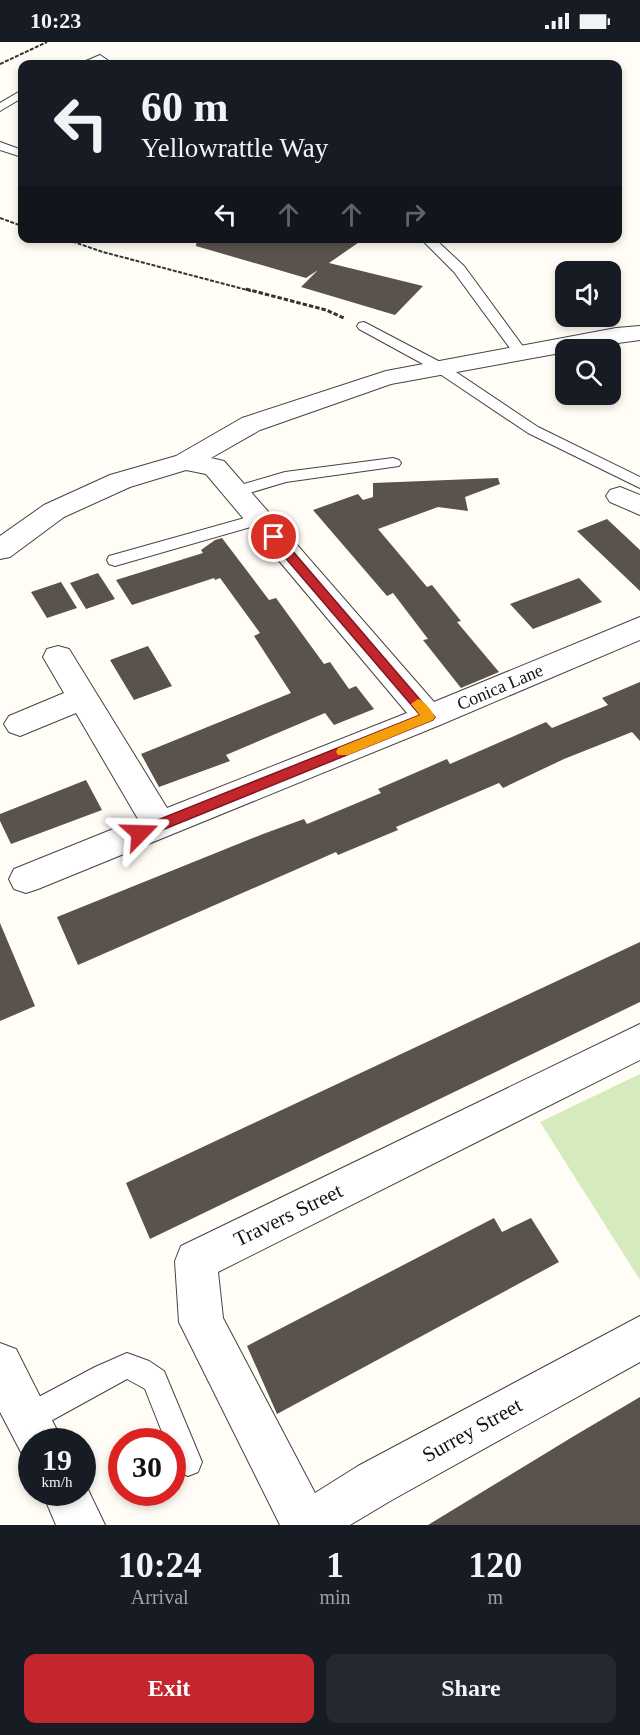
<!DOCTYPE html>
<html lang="en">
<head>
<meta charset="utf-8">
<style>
  :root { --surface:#171b24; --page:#242831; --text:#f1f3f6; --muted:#9ea1a6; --accent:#c4262e }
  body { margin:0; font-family:Georgia,serif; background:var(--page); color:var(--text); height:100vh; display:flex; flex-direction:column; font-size:22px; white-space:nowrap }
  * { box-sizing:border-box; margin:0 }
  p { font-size:20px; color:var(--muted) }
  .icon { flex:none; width:33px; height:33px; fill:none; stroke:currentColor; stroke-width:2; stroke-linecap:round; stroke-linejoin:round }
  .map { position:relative; height:1483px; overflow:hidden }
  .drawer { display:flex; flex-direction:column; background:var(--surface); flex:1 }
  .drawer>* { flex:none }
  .banner { position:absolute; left:18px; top:18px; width:604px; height:183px; border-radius:12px; box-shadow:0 3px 9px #0003; background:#171b24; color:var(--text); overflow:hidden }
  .buttons { position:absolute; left:555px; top:219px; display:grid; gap:12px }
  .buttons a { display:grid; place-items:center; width:66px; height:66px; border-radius:12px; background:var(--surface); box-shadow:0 3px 9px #0003; font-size:30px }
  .speed { position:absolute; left:18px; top:1386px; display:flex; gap:12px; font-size:30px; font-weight:700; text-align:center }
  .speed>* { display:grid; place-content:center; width:78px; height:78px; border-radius:50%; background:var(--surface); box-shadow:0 3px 9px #0003; line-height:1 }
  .speed small { font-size:15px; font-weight:400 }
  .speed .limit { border:9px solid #d22; background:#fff; color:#111 }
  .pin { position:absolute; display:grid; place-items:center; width:51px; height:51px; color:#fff; margin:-26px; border:3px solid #fff; border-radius:50%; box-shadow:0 2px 6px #0007 }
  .me { position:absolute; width:66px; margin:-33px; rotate:68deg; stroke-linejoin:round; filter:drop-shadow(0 0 4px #0008) }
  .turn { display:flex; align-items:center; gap:21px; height:126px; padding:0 24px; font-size:27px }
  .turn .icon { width:78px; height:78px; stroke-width:2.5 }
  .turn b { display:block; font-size:42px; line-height:51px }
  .lanes { display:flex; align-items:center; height:57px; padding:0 24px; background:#0003; justify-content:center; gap:30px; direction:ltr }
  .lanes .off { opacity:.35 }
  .eta { display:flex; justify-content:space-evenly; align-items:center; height:102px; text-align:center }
  .eta b { font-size:36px; font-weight:600; line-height:42px }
  .button { display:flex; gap:12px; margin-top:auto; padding:12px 24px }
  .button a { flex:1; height:69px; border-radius:12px; background:var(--accent); color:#fff; font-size:24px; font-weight:600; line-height:69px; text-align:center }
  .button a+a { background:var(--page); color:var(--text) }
  .status { display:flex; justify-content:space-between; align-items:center; height:42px; padding:0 30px; background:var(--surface); direction:ltr }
  .status svg { height:16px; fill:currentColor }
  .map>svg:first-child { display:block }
  .green { fill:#d5ebbd }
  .building { fill:#5a524d }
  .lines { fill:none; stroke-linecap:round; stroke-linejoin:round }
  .lane-casing { stroke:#444; stroke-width:2 }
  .street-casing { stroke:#444; stroke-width:2 }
  .path-far1 { stroke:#333; stroke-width:2; stroke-dasharray:4 1.5; stroke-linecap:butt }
  .path { stroke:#333; stroke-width:3; stroke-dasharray:4.5 2; stroke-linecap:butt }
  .lane { fill:#fff; fill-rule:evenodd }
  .street { fill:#fff; fill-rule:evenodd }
  .route { fill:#c4262e; stroke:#7f191e; stroke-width:1.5 }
  .slow { fill:#f59e0b }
  .labels { text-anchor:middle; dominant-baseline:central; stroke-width:6; stroke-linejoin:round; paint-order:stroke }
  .street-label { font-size:18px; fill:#111; stroke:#fff }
  .near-street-label { font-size:21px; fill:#111; stroke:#fff }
</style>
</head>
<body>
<div class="status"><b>10:23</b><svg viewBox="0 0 49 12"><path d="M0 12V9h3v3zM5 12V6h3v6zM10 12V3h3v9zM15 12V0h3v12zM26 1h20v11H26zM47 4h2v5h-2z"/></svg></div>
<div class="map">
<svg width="640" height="1483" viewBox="0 0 640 1483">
  <rect width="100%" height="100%" fill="#fffdf5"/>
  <path class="green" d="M640,1032V1238L540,1080Z"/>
  <path class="building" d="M197,196H365L329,221L423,244L395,273L301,245L318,228L306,236L196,204Z
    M498,436L500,442L465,455L468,469L438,465L378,487L427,545L432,543L461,579L457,580L499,630L461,646L423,598L428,597L393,551L387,554L313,468L358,452L363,458L373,455V441Z
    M607,477L640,508V549L577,489Z
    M222,496L269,558L276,556L324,622L330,620L349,647L356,644L374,667L334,683L325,671L226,713L230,719L159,745L141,712L291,651L254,594L260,591L220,536L215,538L214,536L132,563L116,538L203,511L201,508L215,498Z
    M98,531L115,557L86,567L70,541Z
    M579,536L602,560L533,587L510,562Z
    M61,540L77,566L47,576L31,550Z
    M148,604L172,644L134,658L110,618Z
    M640,640V699L632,690L564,717L503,746L499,741L396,785L398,788L338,813L336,810L78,923L57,875L263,792L304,777L307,782L381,751L378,747L447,717L450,722L546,680L552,686L608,663L602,656Z
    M86,738L102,768L11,802L0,779V772Z
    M0,881L35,964L0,979Z
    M640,900V960L150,1197L126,1141Z
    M494,1176L502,1190L531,1176L559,1220L277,1372L247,1304Z
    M640,1355V1483H428L574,1394Z"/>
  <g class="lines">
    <g class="lane-casing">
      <path id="lane" d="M100,13L113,22L99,20L79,22Z
        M22,48V56L0,69V61Z
        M0,100L22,108V115L0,108Z
        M420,196H434L464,224L527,310L525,313H515L454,230Z
        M364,280L444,322L538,385L640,435V446L528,391L434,328L359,287L357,284L359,281Z
        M393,416L399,418L401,421L399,424L286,440L236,455L228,450L230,446L285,430Z
        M259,472L265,473L267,477L265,481L115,524L109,522L107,518L109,514Z
        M127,1311L149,1319L164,1329L202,1420L198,1430L188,1434L178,1430L172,1416V1400H166L145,1347L127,1337L38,1386L28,1390L18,1386L14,1376L18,1366L95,1325Z"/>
    </g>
    <g class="street-casing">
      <path id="street" d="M640,284V298L566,308V310L391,342L260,388L211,416L224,419L434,660L640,575V598L440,683L38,847L26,851L14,847L9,837L14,827L138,777L76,671L20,694L9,690L4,682L9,674L64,651L43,615L47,607L58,604L69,607L167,766L407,671L206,432L186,428L130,445L64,475L10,515L0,517V494L44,463L110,433L176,414L242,376L386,329L616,286Z
        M620,445L640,453V473L610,460L606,454L610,448Z
        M640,982V1018L218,1230L223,1276L315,1451L358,1424L640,1274V1320L392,1458L350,1483H280L179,1280L175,1219L181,1204Z
        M0,1301L16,1307L63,1400H32V1420L24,1416L0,1370Z
        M82,1435L105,1483H56L42,1450H82Z"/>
    </g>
    <path class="path-far1" d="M0,22L47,0
      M0,176L22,184
      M62,196L103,210L251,249"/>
    <path class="path" d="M246,247L326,268L344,276"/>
    <use href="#lane" class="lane"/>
    <use href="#street" class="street"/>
  </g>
  <path class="route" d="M274,491L278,492L435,675L433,678L145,795H135L133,791L135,787L420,673L270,498V492Z"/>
  <path class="slow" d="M418,657C425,659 431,668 435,675L433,678L348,713H338L336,710L338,706L420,673L411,662Z"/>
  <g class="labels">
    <g class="street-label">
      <text transform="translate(500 645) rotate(-23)">Conica Lane</text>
    </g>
    <g class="near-street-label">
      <text transform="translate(288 1173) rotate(-26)">Travers Street</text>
      <text transform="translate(472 1388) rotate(-29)">Surrey Street</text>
    </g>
  </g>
</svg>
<div class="buttons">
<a><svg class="icon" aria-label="sound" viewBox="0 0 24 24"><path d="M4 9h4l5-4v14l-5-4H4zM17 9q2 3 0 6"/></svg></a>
<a><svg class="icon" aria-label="search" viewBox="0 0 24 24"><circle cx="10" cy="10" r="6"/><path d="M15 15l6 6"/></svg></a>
</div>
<div class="speed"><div>19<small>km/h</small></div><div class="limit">30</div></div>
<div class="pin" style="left:274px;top:495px;background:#d93025"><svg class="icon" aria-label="arrive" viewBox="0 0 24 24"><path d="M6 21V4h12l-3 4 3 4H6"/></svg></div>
<svg class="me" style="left:140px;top:791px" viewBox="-20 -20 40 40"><path d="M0-17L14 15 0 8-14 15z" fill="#c4262e" stroke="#fff" stroke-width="4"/></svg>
<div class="banner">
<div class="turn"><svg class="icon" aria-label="left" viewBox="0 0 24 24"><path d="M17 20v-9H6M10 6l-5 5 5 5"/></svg><div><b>60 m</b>Yellowrattle Way</div></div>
<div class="lanes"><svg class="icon" aria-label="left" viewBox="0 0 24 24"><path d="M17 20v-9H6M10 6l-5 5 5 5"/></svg><svg class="icon off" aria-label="ahead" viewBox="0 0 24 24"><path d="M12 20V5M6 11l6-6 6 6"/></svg><svg class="icon off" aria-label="ahead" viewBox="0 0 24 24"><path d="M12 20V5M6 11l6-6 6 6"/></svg><svg class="icon off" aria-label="right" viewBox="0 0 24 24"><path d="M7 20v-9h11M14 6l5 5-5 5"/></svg></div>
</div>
</div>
<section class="drawer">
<div class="eta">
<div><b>10:24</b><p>Arrival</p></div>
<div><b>1</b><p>min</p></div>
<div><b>120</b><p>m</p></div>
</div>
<div class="button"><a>Exit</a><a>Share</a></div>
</section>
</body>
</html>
